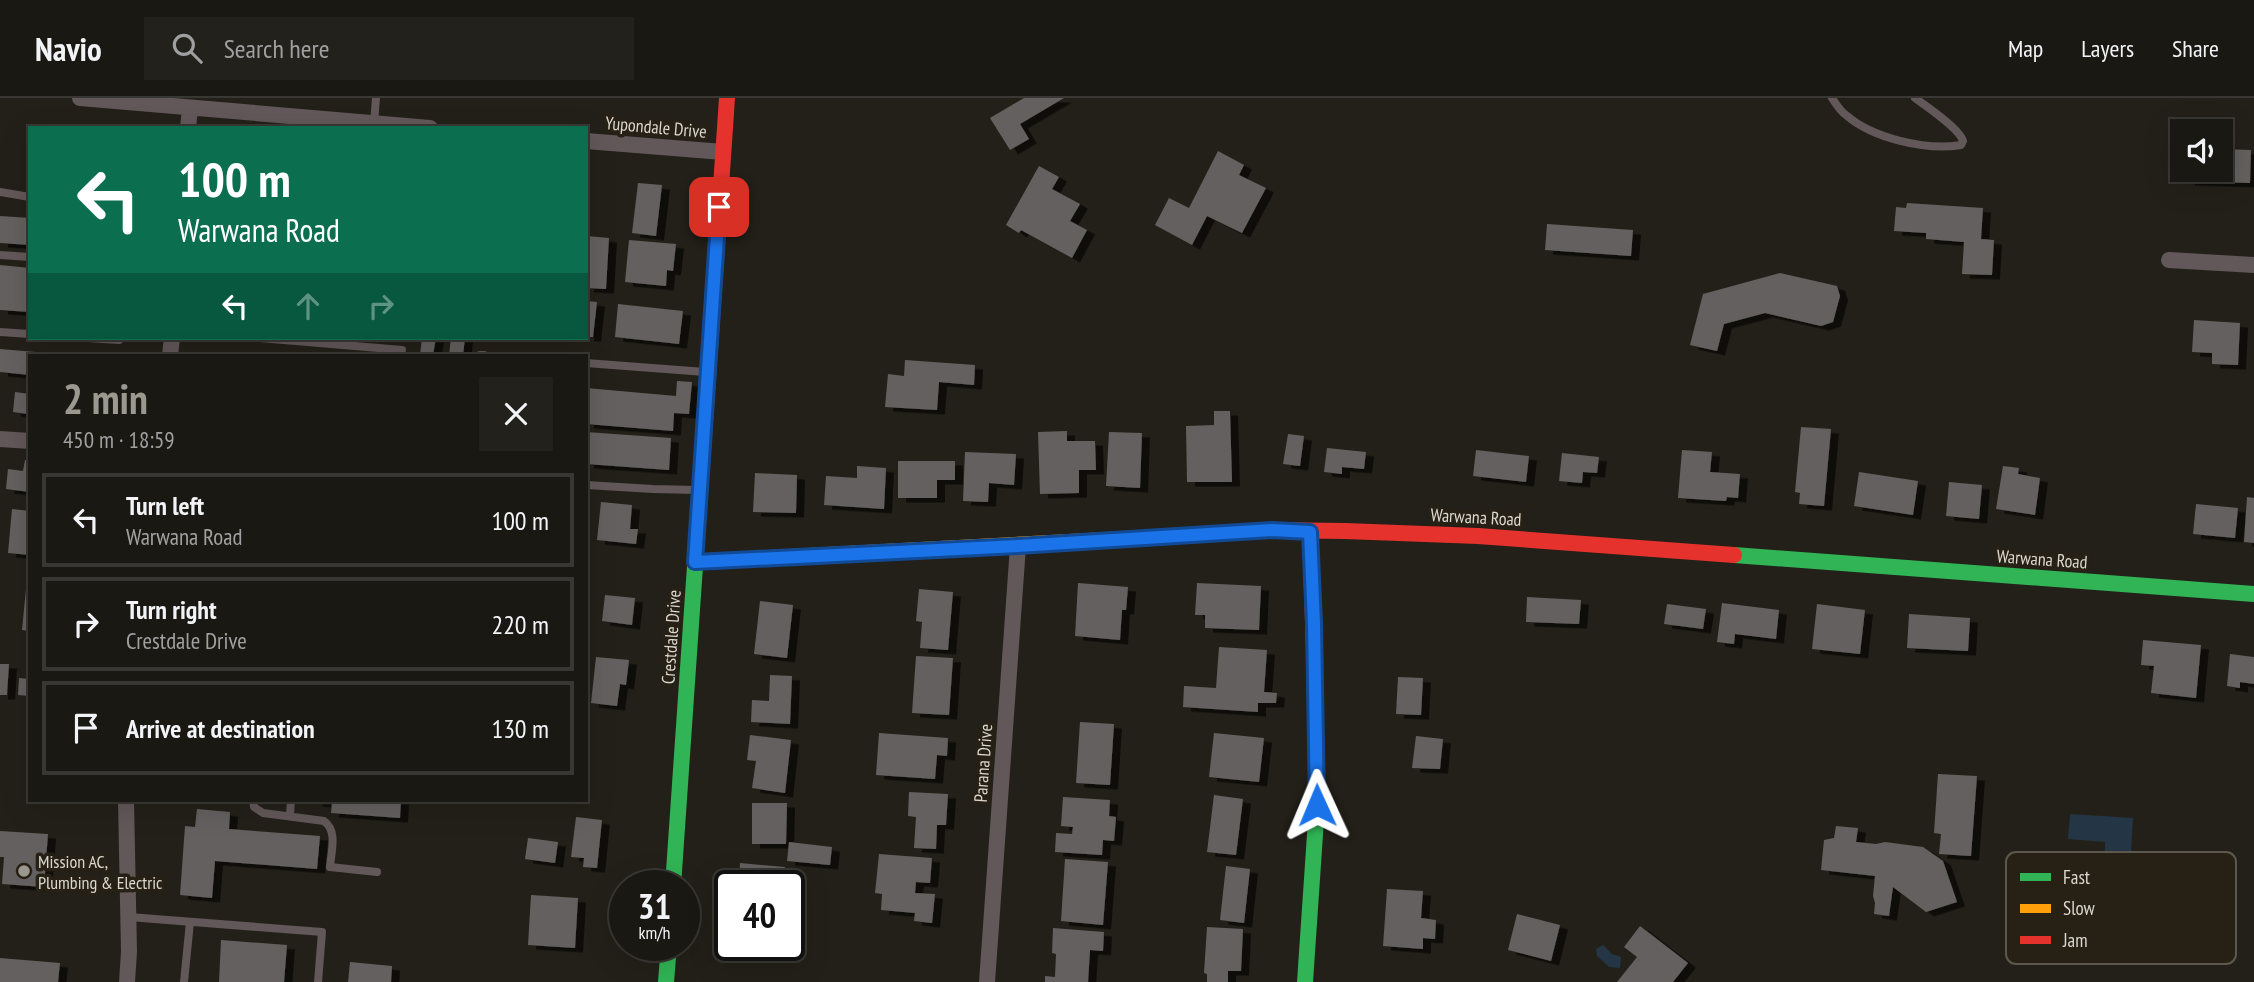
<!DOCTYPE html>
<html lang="en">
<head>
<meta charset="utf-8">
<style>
  :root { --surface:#1a1813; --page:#23211c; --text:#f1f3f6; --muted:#9fa0a0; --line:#383733; --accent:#9b9890 }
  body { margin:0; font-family:"PT Sans Narrow",sans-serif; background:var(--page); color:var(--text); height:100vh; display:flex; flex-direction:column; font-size:26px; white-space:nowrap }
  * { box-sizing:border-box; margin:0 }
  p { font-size:23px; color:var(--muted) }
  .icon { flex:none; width:38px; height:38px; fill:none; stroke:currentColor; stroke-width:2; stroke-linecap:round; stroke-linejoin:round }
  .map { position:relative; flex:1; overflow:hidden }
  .details { position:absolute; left:28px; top:256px; width:560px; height:448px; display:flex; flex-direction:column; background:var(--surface); border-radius:0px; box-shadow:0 7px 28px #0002,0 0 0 2px var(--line) }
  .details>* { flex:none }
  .hud { position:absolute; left:28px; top:28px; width:560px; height:214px; border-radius:0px; box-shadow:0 7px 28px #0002,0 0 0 2px var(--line); background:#0b6e4f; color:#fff; overflow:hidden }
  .buttons { position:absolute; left:2170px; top:21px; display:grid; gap:14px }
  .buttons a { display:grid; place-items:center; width:63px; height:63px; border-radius:0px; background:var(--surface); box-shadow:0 7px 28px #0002,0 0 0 2px var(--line); font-size:35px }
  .speed { position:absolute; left:609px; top:772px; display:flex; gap:14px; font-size:35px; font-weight:700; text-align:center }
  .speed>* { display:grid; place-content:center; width:91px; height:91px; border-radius:50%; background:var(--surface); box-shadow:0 7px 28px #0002,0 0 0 2px var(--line); line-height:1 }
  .speed small { font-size:18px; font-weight:400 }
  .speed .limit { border:4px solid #111; border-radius:10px; background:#fff; color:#111 }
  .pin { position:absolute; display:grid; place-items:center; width:60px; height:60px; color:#fff; margin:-30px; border-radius:14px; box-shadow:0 4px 10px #0006 }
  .me { position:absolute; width:77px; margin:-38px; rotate:359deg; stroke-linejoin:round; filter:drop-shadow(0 0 5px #0008) }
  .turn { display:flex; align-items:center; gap:24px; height:147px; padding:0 35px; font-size:32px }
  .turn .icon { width:91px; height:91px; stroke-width:2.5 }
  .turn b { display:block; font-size:49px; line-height:60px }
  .lanes { display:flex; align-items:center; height:66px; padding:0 35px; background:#0003; justify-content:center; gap:35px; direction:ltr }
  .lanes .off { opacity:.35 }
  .round { display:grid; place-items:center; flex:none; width:74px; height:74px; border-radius:0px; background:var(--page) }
  .summary { display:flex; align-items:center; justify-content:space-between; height:119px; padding:0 35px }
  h1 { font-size:42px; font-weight:700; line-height:52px; color:var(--accent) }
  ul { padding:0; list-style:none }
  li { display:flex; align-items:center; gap:21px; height:94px; margin:0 14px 10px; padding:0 21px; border:4px solid var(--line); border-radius:0px }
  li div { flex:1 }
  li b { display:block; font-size:26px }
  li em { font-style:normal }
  header { display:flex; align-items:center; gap:42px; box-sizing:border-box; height:98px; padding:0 35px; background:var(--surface); border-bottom:2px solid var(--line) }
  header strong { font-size:33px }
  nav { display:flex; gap:38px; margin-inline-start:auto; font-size:24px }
  .search { width:490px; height:63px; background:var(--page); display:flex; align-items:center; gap:18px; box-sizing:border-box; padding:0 24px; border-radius:0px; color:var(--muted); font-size:26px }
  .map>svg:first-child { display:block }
  .water { fill:#243646 }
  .building { fill:#64605e; filter:url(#shadow) }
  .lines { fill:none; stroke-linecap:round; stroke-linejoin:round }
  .lane { stroke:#625759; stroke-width:8 }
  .street { stroke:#625759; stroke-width:16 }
  .fast { stroke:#30b455; stroke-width:16 }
  .slow { stroke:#ff9f0a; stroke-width:16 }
  .jam { stroke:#e5322d; stroke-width:16 }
  .route-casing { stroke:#114b97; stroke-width:18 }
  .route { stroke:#1a73e8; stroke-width:12 }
  .poi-dot { fill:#9b9890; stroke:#272115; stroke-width:2.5 }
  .labels { text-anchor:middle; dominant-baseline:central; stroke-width:7; stroke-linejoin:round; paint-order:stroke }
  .street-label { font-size:18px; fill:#dbd8d0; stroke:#272115 }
  .poi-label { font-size:18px; fill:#dbd8d0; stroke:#272115; text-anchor:start }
  .key { fill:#272115; stroke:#5d584d; stroke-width:2 }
  .key-label { font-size:19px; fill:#dbd8d0 }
</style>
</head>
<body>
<header>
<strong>Navio</strong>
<div class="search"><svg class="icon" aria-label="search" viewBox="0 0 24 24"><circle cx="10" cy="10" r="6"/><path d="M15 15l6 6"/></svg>Search here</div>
<nav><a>Map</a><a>Layers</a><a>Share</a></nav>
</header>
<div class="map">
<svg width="2254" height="884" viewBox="0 0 2254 884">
  <defs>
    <filter id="shadow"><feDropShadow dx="8" dy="4.5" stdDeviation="0" flood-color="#0009"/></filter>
  </defs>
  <rect width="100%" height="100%" fill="#232019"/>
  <path class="water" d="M2070,716L2133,720L2131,754L2105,753V744L2068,741Z
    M1603,847L1612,856L1621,859L1620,870L1609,869L1597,858L1596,851Z"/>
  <path class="building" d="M1024,0H1064L1020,26L1029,41L1010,52L990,20Z
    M2221,51L2251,52L2250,85L2187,83L2188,72H2221Z
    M1218,53L1244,67L1239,77L1266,90L1242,135L1207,118L1192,147L1155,127L1169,100L1189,110Z
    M1039,68L1059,79L1052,91L1080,106L1070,123L1087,132L1072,160L1021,132L1019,135L1006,127Z
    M638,85L662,87L656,138L632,135Z
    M1907,105L1983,110L1981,141L1994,142L1992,177L1962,176L1964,144L1926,141V135L1894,133L1896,109L1906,110Z
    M0,118L30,120V147L0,145Z
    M1547,126L1633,132L1631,158L1545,152Z
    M586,138L609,140L606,191L586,190Z
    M629,142L676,146L673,173L667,172L666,188L625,184Z
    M0,167L30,170V214L0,212Z
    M1780,175L1837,188L1840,198L1833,224L1821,228L1765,215L1724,226L1717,253L1690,247L1703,196Z
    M586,203L597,204L593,239H586Z
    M618,206L683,213L679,246L615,239Z
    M2194,222L2240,225L2238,267L2212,266V255L2192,254Z
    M422,240H436L433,257H420Z
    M451,240H465L463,257H449Z
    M0,251L47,255V257H30V277L0,274Z
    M905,262L975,267L974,287L939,284L937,312L885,309L888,276L904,278Z
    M677,283L692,284L689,316L674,315L673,333L586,326V290L676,298Z
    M15,294L30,296V327H27L28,316L13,314Z
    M1214,313H1230L1232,384H1187L1186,328L1214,327Z
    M1801,329L1831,331L1824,408L1799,406L1800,395L1795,394Z
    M1067,333V343H1095L1096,372H1079V395L1040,396L1038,334Z
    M586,334L671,340L669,372L586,366Z
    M1109,334L1142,335L1140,390L1106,388Z
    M1288,336L1304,338L1300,368L1283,366Z
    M1327,350L1366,354L1364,371L1342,369V376L1324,374Z
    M1476,352L1529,358L1526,384L1473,378Z
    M1682,352L1712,354L1710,374L1740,376L1738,400L1727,399L1726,403L1678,400Z
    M965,354L1016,356L1014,387L989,385L988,404L963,403Z
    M1562,355L1599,359L1597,375L1583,374L1582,385L1559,383Z
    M25,362H30V394L6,391L8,371L23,373Z
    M898,363H955V382H937V400H898Z
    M857,368L886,370L884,411L824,407L826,378L857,380Z
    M2003,368L2019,370L2018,376L2040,380L2035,417L1996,411Z
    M1859,374L1918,383L1913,417L1854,408Z
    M755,375L797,377L796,415L753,414Z
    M1949,384L1982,387L1979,421L1946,418Z
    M2247,399L2254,400V445L2244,444Z
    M601,404L632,407L630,431H638L636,446L597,442Z
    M2196,406L2238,410L2235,440L2193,436Z
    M12,411L30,413V457L8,455Z
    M27,481H30V533L22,532Z
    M1078,485L1128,489L1126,512H1122L1120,542L1075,538Z
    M1197,485L1261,488L1259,532L1205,530V517H1195Z
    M919,491L953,494L948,552L920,550L922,524L916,523Z
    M605,497L635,500L632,527L602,523Z
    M1527,499L1581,502L1579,526L1526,524Z
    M760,503L793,507L787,560L754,556Z
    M1722,505L1779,512L1776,541L1735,536L1734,546L1717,544Z
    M1667,506L1706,511L1703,531L1664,526Z
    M1817,506L1865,512L1860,556L1812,551Z
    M1909,516L1970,520L1968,553L1907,550Z
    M2143,542L2201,547L2196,600L2151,595L2154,568L2141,567Z
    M1219,549L1267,552L1264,594L1277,595L1276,605H1258V614L1183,609L1184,588L1216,590Z
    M2230,556L2254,559V586L2240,584V590L2227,588Z
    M916,558L953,560L949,617L912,615Z
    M596,559L629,562L626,587L620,586L617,608L591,605Z
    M0,566H9L7,597H0Z
    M770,577L792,578L790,626L751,624L752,602L769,603Z
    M1398,579L1423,580L1421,617L1396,616Z
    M19,580L30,581V598L18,597Z
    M1080,624L1114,626L1110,687L1076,685Z
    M879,635L948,640L947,658L937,657L935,681L876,677Z
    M1214,635L1264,640L1259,684L1209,679Z
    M750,637L791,642L785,695L752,690L756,663L747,662Z
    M1416,638L1443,641L1440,671L1412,670Z
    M1938,676L1977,678L1971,758L1939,756L1941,736L1934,735Z
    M909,694L948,696L946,727H937L936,751L914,750L916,719L908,718Z
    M1214,697L1243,701L1236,757L1207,754Z
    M1063,699L1110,702L1109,718L1116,719L1114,743L1103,742L1102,757L1055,754L1056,735L1072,736L1073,729L1061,728Z
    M315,702H401L400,720L331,715L332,705L314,704Z
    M752,705H787L786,746H752Z
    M197,711L230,714L229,731L320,738L317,771L215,763L212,800L180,797L185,728L195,729Z
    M576,719L602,722L597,770L583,769L584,760L571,759Z
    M1836,728L1858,730L1856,744L1876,746L1885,744L1923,749L1943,763L1957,804L1926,814L1893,789L1889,818L1874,816L1875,805L1873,798L1875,778L1821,772L1824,742L1834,740Z
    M0,733L48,736L44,789L2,786L4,759H0Z
    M528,740L558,744L555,765L525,761Z
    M789,744L832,749L830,767L787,763Z
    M879,756L932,760L930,785L916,784L915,795L935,796L932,825L914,823L915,815L881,812L882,796L875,795Z
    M1065,761L1108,764L1103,827L1061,823Z
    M740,765L785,769L783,788H743L744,782H739Z
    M1226,768L1250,771L1244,825L1220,822Z
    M1387,791L1423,793L1421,820L1436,822L1435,841L1423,840V851L1383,848Z
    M531,797L578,800L575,850L528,847Z
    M1517,816L1560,827L1551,863L1508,852Z
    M1640,828L1688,865L1673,884H1617L1637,859L1624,849Z
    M1207,829L1243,831L1241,873H1228V884H1207V876L1204,875Z
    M1053,830L1104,834L1103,853L1090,852L1088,884H1045V878L1055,879L1056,856L1052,855Z
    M221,842L287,847L284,884H219Z
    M0,860L60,865L58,884H0Z
    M350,864L392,868L391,884H348Z"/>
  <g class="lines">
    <path class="lane" d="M1832,0C1836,6 1840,13 1846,17C1872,40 1926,53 1961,47L1963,43C1960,31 1926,8 1915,0
      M374,25L376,0
      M0,94L30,99
      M0,157L30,159
      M0,234L30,236
      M88,240L119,242
      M260,240L402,252
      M480,257H484
      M586,265L705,274
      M586,387L653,391L697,392
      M253,702L254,709L263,715L324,723C338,733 331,754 330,769L377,774
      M290,718L291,702
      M129,819L322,834L318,884
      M184,884L190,824"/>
    <path class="street" d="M80,0L430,30
      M188,30L190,10
      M586,43L723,54
      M2169,162L2254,167
      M170,257L172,240
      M0,341L30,343
      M126,702L129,854L127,884
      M987,884L1018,448"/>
    <path class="fast" d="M1734,457L2254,496
      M673,788L712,221
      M666,884L669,847
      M1305,884L1317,707L1314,553"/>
    <path class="slow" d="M695,464L1145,440"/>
    <path class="jam" d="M712,221L727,0
      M1310,434L1314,553
      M1145,440L1272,432L1345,433L1478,438L1734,457"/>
  </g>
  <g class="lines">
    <g class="route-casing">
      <path id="route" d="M719,109L695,464L1018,448L1272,432L1310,434L1314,526L1317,707"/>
    </g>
    <use href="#route" class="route"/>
  </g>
  <circle class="poi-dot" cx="24" cy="773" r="7"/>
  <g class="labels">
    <g class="street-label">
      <text transform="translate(656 29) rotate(5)">Yupondale Drive</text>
      <text transform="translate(1476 419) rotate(3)">Warwana Road</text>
      <text transform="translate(2042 461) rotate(4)">Warwana Road</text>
      <text transform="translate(671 539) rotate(-86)">Crestdale Drive</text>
      <text transform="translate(983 665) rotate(-86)">Parana Drive</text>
    </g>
    <g class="poi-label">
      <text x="38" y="763">Mission AC,<tspan x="38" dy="21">Plumbing &amp; Electric</tspan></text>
    </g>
  </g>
  <rect x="2006" y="754" width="230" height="112" rx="10" class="key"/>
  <rect x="2020" y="775" width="31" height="8" fill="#30b455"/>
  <rect x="2020" y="806" width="31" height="9" fill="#ff9f0a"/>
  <rect x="2020" y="838" width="31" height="8" fill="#e5322d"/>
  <g class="key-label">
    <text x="2063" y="786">Fast</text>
    <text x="2063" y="817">Slow</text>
    <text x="2063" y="849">Jam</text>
  </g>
</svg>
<div class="buttons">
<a><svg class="icon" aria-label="sound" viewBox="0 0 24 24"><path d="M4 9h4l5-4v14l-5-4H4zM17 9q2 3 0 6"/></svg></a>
</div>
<div class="speed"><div>31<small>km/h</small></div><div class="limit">40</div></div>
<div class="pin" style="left:719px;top:109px;background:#d93025"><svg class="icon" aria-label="arrive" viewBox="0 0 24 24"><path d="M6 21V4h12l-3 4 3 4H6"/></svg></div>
<svg class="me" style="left:1317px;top:707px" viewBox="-20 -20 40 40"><path d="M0-17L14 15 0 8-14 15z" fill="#1a73e8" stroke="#fff" stroke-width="4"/></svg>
<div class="hud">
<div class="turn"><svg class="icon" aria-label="left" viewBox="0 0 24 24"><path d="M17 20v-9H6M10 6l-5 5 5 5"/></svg><div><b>100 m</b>Warwana Road</div></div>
<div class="lanes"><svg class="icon" aria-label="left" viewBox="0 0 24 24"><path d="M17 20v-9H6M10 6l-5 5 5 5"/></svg><svg class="icon off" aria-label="ahead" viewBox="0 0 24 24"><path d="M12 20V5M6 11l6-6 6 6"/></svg><svg class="icon off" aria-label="right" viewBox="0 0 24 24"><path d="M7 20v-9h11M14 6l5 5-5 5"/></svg></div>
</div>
<section class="details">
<div class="summary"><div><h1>2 min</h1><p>450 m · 18:59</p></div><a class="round"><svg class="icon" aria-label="close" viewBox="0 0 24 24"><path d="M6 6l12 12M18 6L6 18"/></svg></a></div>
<ul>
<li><svg class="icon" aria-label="left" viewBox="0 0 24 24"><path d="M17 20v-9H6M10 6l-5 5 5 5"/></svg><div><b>Turn left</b><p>Warwana Road</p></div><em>100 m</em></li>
<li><svg class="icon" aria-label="right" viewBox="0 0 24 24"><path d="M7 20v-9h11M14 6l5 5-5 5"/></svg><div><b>Turn right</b><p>Crestdale Drive</p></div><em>220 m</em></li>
<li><svg class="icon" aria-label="arrive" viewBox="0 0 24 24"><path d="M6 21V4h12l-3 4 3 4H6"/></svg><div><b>Arrive at destination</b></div><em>130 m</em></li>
</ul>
</section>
</div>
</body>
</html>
